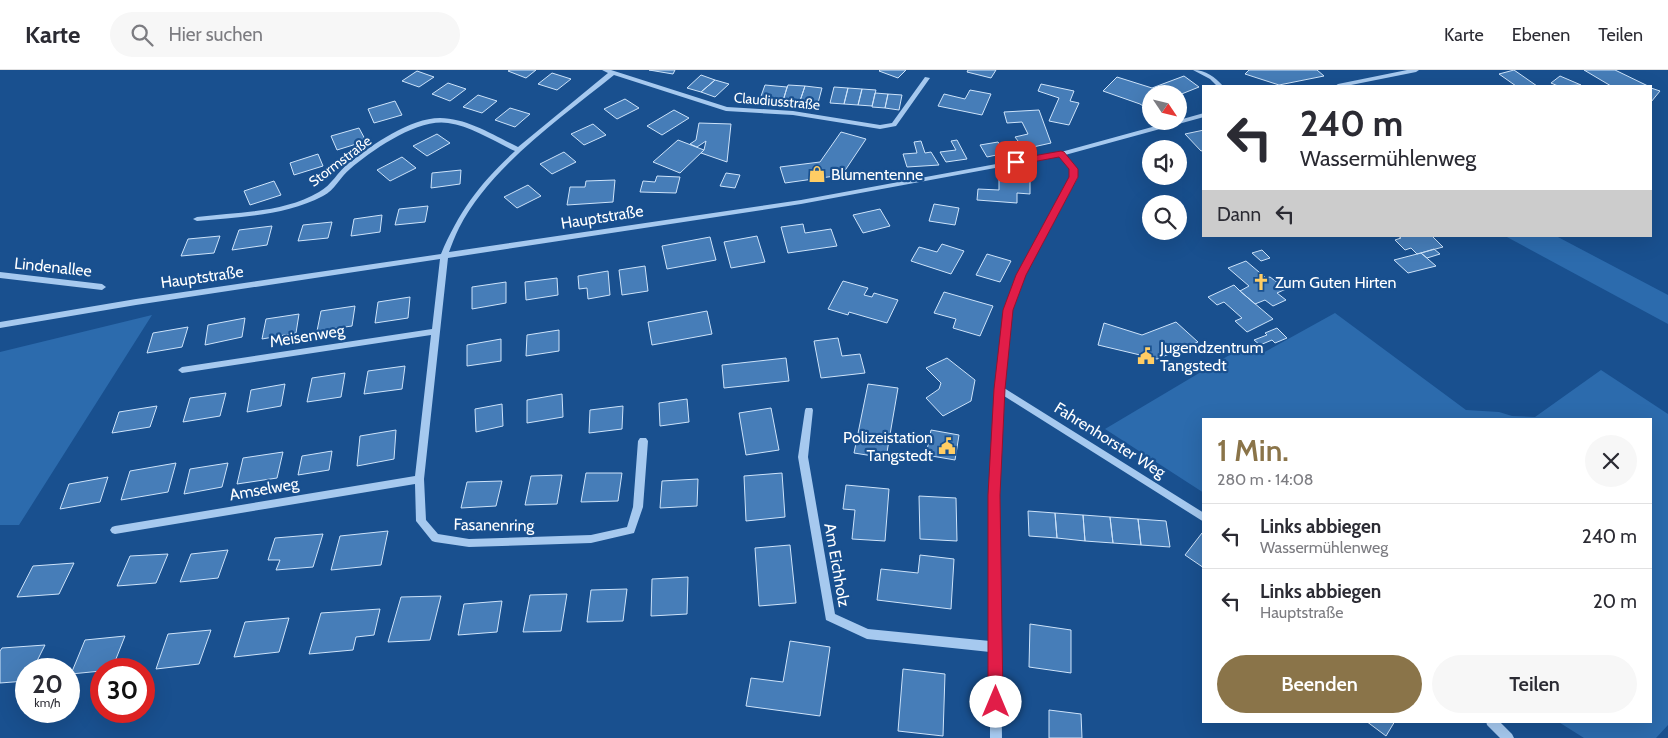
<!DOCTYPE html>
<html lang="de">
<head>
<meta charset="utf-8">
<style>
  :root { --surface:#fff; --page:#f7f7f7; --text:#2b2b33; --muted:#7c7c81; --line:#e1e1e2; --accent:#8a7449 }
  body { margin:0; font-family:Cabin,sans-serif; background:var(--page); color:var(--text); height:100vh; display:flex; flex-direction:column; font-size:19px; white-space:nowrap }
  * { box-sizing:border-box; margin:0 }
  p { font-size:16px; color:var(--muted) }
  .icon { flex:none; width:28px; height:28px; fill:none; stroke:currentColor; stroke-width:2; stroke-linecap:round; stroke-linejoin:round }
  .map { position:relative; flex:1; overflow:hidden }
  .details { position:absolute; left:1202px; top:348px; width:450px; height:305px; display:flex; flex-direction:column; background:var(--surface); border-radius:0px; box-shadow:0 5px 20px #0002 }
  .details>* { flex:none }
  .top-card { position:absolute; left:1202px; top:15px; width:450px; height:152px; border-radius:0px; box-shadow:0 5px 20px #0002; background:#fff; color:var(--text); overflow:hidden }
  .needle { width:32px; rotate:125deg }
  .controls { position:absolute; left:1142px; top:15px; display:grid; gap:10px }
  .controls a { display:grid; place-items:center; width:45px; height:45px; border-radius:50%; background:var(--surface); box-shadow:0 5px 20px #0002; font-size:25px }
  .speed { position:absolute; left:15px; top:588px; display:flex; gap:10px; font-size:25px; font-weight:700; text-align:center }
  .speed>* { display:grid; place-content:center; width:65px; height:65px; border-radius:50%; background:var(--surface); box-shadow:0 5px 20px #0002; line-height:1 }
  .speed small { font-size:12px; font-weight:400 }
  .speed .limit { border:8px solid #d22; background:#fff; color:#111 }
  .pin { position:absolute; display:grid; place-items:center; width:42px; height:42px; color:#fff; margin:-21px; border-radius:10px; box-shadow:0 2px 8px #0006 }
  .me { position:absolute; width:55px; margin:-28px; rotate:0deg; stroke-linejoin:round; filter:drop-shadow(0 0 4px #0008) }
  .turn { display:flex; align-items:center; gap:18px; height:105px; padding:0 15px; font-size:22px }
  .turn .icon { width:65px; height:65px; stroke-width:2.5 }
  .turn b { display:block; font-size:35px; line-height:42px }
  .then { display:flex; align-items:center; height:48px; padding:0 15px; background:#0003; gap:10px; font-size:19px }
  .round { display:grid; place-items:center; flex:none; width:52px; height:52px; border-radius:26px; background:var(--page) }
  .overview { display:flex; align-items:center; justify-content:space-between; height:85px; padding:0 15px }
  h1 { font-size:30px; font-weight:600; line-height:38px; color:var(--accent) }
  .action { display:flex; gap:10px; margin-top:auto; padding:10px 15px }
  .action a { flex:1; height:58px; border-radius:30px; background:var(--accent); color:#fff; font-size:20px; font-weight:600; line-height:58px; text-align:center }
  .action a+a { background:var(--page); color:var(--text) }
  ul { padding:0; list-style:none }
  li { display:flex; align-items:center; gap:15px; height:65px; padding:0 15px; border-top:1px solid var(--line) }
  li div { flex:1 }
  li b { display:block; font-size:19px }
  li em { font-style:normal }
  header { display:flex; align-items:center; gap:30px; box-sizing:border-box; height:70px; padding:0 25px; background:var(--surface); border-bottom:1px solid var(--line) }
  header strong { font-size:24px }
  nav { display:flex; gap:28px; margin-inline-start:auto; font-size:18px }
  .search { width:350px; height:45px; background:var(--page); display:flex; align-items:center; gap:12px; box-sizing:border-box; padding:0 18px; border-radius:28px; color:var(--muted); font-size:19px }
  .map>svg:first-child { display:block }
  .green { fill:#2c6bad }
  .building { fill:#467db8; stroke:#cde3fa }
  .lines { fill:none; stroke-linecap:round; stroke-linejoin:round }
  .minor { fill:#a6c9ef; fill-rule:evenodd }
  .route { fill:#e11d48; stroke:#92132f }
  .labels { text-anchor:middle; dominant-baseline:central; stroke-width:4.5; stroke-linejoin:round; paint-order:stroke }
  .far-street-label { font-size:14px; fill:#fff; stroke:#19508f }
  .poi-label { font-size:16px; fill:#fff; stroke:#19508f; text-anchor:start }
  .street-label { font-size:16px; fill:#fff; stroke:#19508f }
</style>
</head>
<body>
<header>
<strong>Karte</strong>
<div class="search"><svg class="icon" aria-label="search" viewBox="0 0 24 24"><circle cx="10" cy="10" r="6"/><path d="M15 15l6 6"/></svg>Hier suchen</div>
<nav><a>Karte</a><a>Ebenen</a><a>Teilen</a></nav>
</header>
<div class="map">
<svg width="1668" height="668" viewBox="0 0 1668 668">
  <rect width="100%" height="100%" fill="#19508f"/>
  <path class="green" d="M1505,166H1556L1668,225V254Z
    M1335,243L1466,340L1499,342L1512,346L1535,347L1601,300L1668,344V655L1656,668H1584L1557,651H1651V349H1204V423L1105,359L1248,274L1261,284Z
    M152,245L19,455H0V282Z"/>
  <path class="building" d="M510,0H536L526,8L508,1Z
    M649,0H675L673,4Z
    M880,0H906L898,8L879,1Z
    M968,0H996L991,8L967,2Z
    M1249,0H1317L1324,6L1279,15L1245,4Z
    M1514,0L1537,16H1516L1499,4Z
    M1584,0H1615L1648,16H1611Z
    M417,1L434,7L419,17L402,11Z
    M552,3L571,9L557,20L538,14Z
    M701,5L715,10L701,22L687,18Z
    M1184,6L1199,17L1179,25L1151,24V41L1140,34L1103,21L1117,7L1152,18Z
    M1560,6L1581,15L1558,16L1551,13Z
    M715,10L729,14L715,27L701,22Z
    M448,13L466,19L450,31L432,24Z
    M1041,14L1074,21L1070,31L1079,33L1069,55L1049,51L1059,28L1038,21Z
    M765,15L787,17L783,32L760,29Z
    M788,15L805,16L800,31L783,30Z
    M805,16L822,18L818,33L800,31Z
    M834,17L848,18L844,34L830,33Z
    M848,18L862,19L858,35L844,34Z
    M1651,18L1660,21L1651,32Z
    M862,19L876,20L872,36L858,35Z
    M970,20L991,24L982,45L938,36L944,24L965,29Z
    M875,23L888,24L885,38L872,37Z
    M888,24L902,25L899,40L885,38Z
    M478,25L497,31L482,43L463,37Z
    M625,29L639,38L617,49L604,39Z
    M395,31L402,45L374,53L368,39Z
    M510,38L530,44L515,57L495,50Z
    M674,40L689,48L662,65L647,56Z
    M1039,40L1051,73L1024,79L1015,67L1028,64L1022,52L1007,53L1004,42Z
    M699,53L731,54L727,92L701,83L704,80L706,71L697,77L690,74L696,70Z
    M593,54L606,65L584,75L571,64Z
    M359,58L366,71L337,80L331,66Z
    M1204,60V80L1201,81L1185,64Z
    M841,62L866,69L842,105L785,113L780,97L820,92Z
    M437,64L450,73L427,86L413,76Z
    M678,70L704,80L680,103L653,92Z
    M957,70L967,89L946,92L940,82L956,80L951,71Z
    M921,71L925,83L931,82L939,95L907,97L903,84L917,83L914,72Z
    M998,72L1006,83L987,87L980,75Z
    M564,82L576,92L552,104L540,94Z
    M318,84L323,96L294,105L290,93Z
    M402,87L416,98L390,111L377,100Z
    M461,100L460,114L431,118L432,103Z
    M726,103L740,105L735,118L720,116Z
    M657,106L680,107L676,123L640,122L643,111L655,112Z
    M999,106L1030,109V124L1017,123V133L977,130L978,119L999,120Z
    M615,110L613,132L567,135L570,117H585L586,111Z
    M274,111L281,125L250,135L244,121Z
    M528,115L541,126L517,138L504,127Z
    M934,134L959,138L955,155L929,151Z
    M428,136L425,152L395,155L399,139Z
    M880,139L890,156L863,163L853,145Z
    M382,145L380,162L351,166L354,149Z
    M332,152L328,168L298,171L303,155Z
    M803,154L805,163L831,159L837,176L788,183L781,157Z
    M272,156L267,175L232,180L239,160Z
    M220,166L214,183L181,186L188,169Z
    M757,166L765,192L731,198L724,172Z
    M1398,166H1432L1443,177L1417,184L1411,178L1405,180L1395,170L1401,168Z
    M710,167L716,190L667,199L662,176Z
    M942,174L964,181L951,204L911,191L919,177L937,182Z
    M1434,179L1440,184L1427,188L1421,183Z
    M1262,180L1270,188L1261,191L1252,183Z
    M1421,183L1436,196L1408,203L1394,190Z
    M987,184L1011,191L1000,212L976,205Z
    M1246,191L1266,208L1270,207L1286,219L1277,223L1286,230L1273,236L1265,230L1255,234L1240,221L1249,216L1228,198Z
    M645,196L648,221L622,225L619,200Z
    M608,201L610,225L588,229L587,218L579,219L578,206Z
    M557,208L558,225L526,230L525,212Z
    M843,211L868,218L864,225L872,227L874,223L898,230L887,253L849,242L848,245L828,239Z
    M506,212V233L472,239V217Z
    M1234,215L1240,221L1273,249L1247,262L1235,251L1242,248L1224,232L1217,235L1208,227Z
    M944,222L993,236L980,266L953,258L956,249L934,243Z
    M410,227L408,248L375,253L378,232Z
    M355,236L352,256L317,261L321,241Z
    M707,241L712,264L652,275L648,252Z
    M299,244L296,263L262,269L266,249Z
    M245,248L242,267L205,275L208,255Z
    M1176,252L1198,272L1157,289L1098,275L1104,253L1142,265Z
    M188,257L182,277L147,283L153,263Z
    M1277,258L1287,268L1275,273L1272,270L1260,275L1254,270L1267,265L1265,263Z
    M559,260V281L526,286L527,265Z
    M838,268L842,286L860,284L865,303L821,308L814,271Z
    M501,269V291L467,296V275Z
    M786,288L789,311L724,318L722,295Z
    M947,288L975,310L971,331L943,346L926,328L939,319L941,313L926,298Z
    M405,296L402,319L364,324L368,301Z
    M345,303L341,327L307,332L312,308Z
    M285,314L281,336L247,342L251,320Z
    M868,314L898,318L886,388L854,383Z
    M226,323L220,346L183,352L190,328Z
    M562,324L563,347L527,353V330Z
    M687,329L689,352L660,356L659,333Z
    M502,334L503,356L476,362L475,339Z
    M157,336L150,357L112,363L119,342Z
    M623,336L622,359L589,363L590,340Z
    M771,338L779,380L746,385L739,343Z
    M396,360L394,389L357,396L360,366Z
    M931,360L959,365L955,390L926,385Z
    M332,381L329,400L298,405L302,386Z
    M283,382L277,408L237,414L243,388Z
    M176,393L168,422L121,430L130,401Z
    M228,393L222,417L184,424L190,399Z
    M586,403H622L618,431L581,432Z
    M782,403L785,447L746,451L744,406Z
    M562,405L557,434L525,435L531,406Z
    M108,407L100,432L60,439L69,414Z
    M698,409L697,436L660,438L662,411Z
    M502,411L496,436L461,438L467,412Z
    M846,415L889,419L885,471L852,469L855,440L843,439Z
    M919,426L956,428L957,471L920,469Z
    M1028,441L1055,443L1057,468L1029,466Z
    M1055,443L1083,445L1085,471L1057,468Z
    M1083,445L1110,447L1113,473L1085,471Z
    M1110,447L1138,449L1141,475L1113,473Z
    M1138,449L1166,451L1170,477L1141,475Z
    M388,461L381,495L331,500L340,466Z
    M1202,463L1204,464V498L1185,485Z
    M323,464L313,497L276,500L280,490H268L275,468Z
    M790,475L796,533L759,536L755,478Z
    M228,480L218,508L180,512L191,484Z
    M168,484L156,513L117,516L130,486Z
    M920,485L954,489L951,539L877,530L881,499L918,503Z
    M74,493L59,524L17,527L33,496Z
    M688,507L687,544L651,546L652,509Z
    M627,519L623,551L587,552L591,520Z
    M567,524L561,561L523,562L530,525Z
    M441,526L430,570L388,572L401,527Z
    M502,531L497,562L458,565L464,534Z
    M380,539L374,565L356,567L353,580L309,584L321,543Z
    M289,548L279,582L234,587L245,552Z
    M1030,554L1071,560V603L1029,597Z
    M211,560L199,594L156,599L168,564Z
    M125,566L112,599H101V601L71,604L85,570Z
    M790,571L830,577L820,646L746,636L751,608L783,612Z
    M45,575L33,599H26V611L0,613V581L2,578Z
    M903,599L945,604L943,666L898,661Z
    M1049,640L1081,644L1082,668H1049Z
    M1366,651H1395L1386,666Z"/>
  <g class="lines">
    <path class="minor" d="M602,0H611L727,37L793,41L880,55L892,53L925,7L930,8L896,56L880,59L793,45L726,41L614,5C561,48 491,96 459,158C455,166 452,174 449,182L801,130L1061,82L1174,51H1179V50L1204,43V47L1065,85L1076,99L1078,107L1025,205L1012,240L1004,318L1204,443V452L1004,326L999,425L1002,668H990V582L867,569L826,550L798,387L805,340L806,338H812L813,340L808,387L835,544L868,559L990,571L989,425L996,319L1004,240L1017,205L1070,107V99L1059,86L801,134L448,188L424,409L426,450L438,464L469,469L591,465L627,457L633,437L638,371L640,368H646L648,371L643,437L634,463L591,473L469,477L435,472L432,471L416,451L415,414L115,464L112,463L110,460L112,457L115,456L415,406L431,265L182,303L178,300L182,297L432,259L440,189L136,235L0,258V252L136,229L441,184C459,141 481,112 515,81C493,71 471,56 448,53C418,48 372,80 350,99C340,107 335,120 323,126C285,146 239,147 197,151L193,149L197,147C238,142 283,143 319,122C332,115 338,101 349,93C372,75 410,48 440,48C467,48 495,66 518,77L608,3Z
      M1193,0C1206,0 1215,7 1223,16H1217L1210,9Z
      M1407,0H1419L1416,2L1346,16H1335L1338,14Z
      M0,202L102,214L106,217L102,220L0,208Z
      M1486,651H1499L1512,664L1514,668H1500L1487,655Z"/>
  </g>
  <path class="route" d="M1061,81L1064,82L1078,99V107L1026,205L1013,240L1005,319L1000,425L1003,632L1001,637L996,639L990,637L988,632V425L994,319L1003,240L1016,205L1069,107V99L1059,87L1016,95L1012,92L1016,89Z"/>
  <defs>
    <g id="shop-bare" transform="scale(1.35)"><path d="M-5-2.5h2.3a2.7 3.5 0 0 1 5.4 0H5L5.5 6h-11ZM-1.5-2.5h3a1.5 2.3 0 0 0-3 0Z" fill="#ffcd64" stroke="#19508f" stroke-width="2.5" paint-order="stroke"/></g>
    <g id="church-bare" transform="scale(1.35)"><path d="M-1.2-6h2.4v3.5h3.3v2.4h-3.3V6h-2.4V-.1h-3.3v-2.4h3.3Z" fill="#ffcd64" stroke="#19508f" stroke-width="2.5" paint-order="stroke"/></g>
    <g id="civic-bare" transform="scale(1.35)"><path d="M-.6-6.5H3V-4.5H.6V-3L4-1V1h2V6H-6V1h2V-1L-.6-3ZM-1.2 2.5V6h2.4V2.5Z" fill="#ffcd64" stroke="#19508f" stroke-width="2.5" paint-order="stroke"/></g>
  </defs>
  <g fill-rule="evenodd">
    <use href="#shop-bare" x="817" y="104"/>
    <use href="#church-bare" x="1261" y="212"/>
    <use href="#civic-bare" x="1146" y="286"/>
    <use href="#civic-bare" x="947" y="376"/>
  </g>
  <g class="labels">
    <g class="far-street-label">
      <text transform="translate(777 31) rotate(5)">Claudiusstraße</text>
      <text transform="translate(340 91) rotate(-37)">Stormstraße</text>
    </g>
    <g class="poi-label">
      <text x="831" y="104">Blumentenne</text>
      <text x="1275" y="212">Zum Guten Hirten</text>
      <text x="1160" y="277">Jugendzentrum<tspan x="1160" dy="18">Tangstedt</tspan></text>
      <text x="933" y="367" text-anchor="end">Polizeistation<tspan x="933" dy="18">Tangstedt</tspan></text>
    </g>
    <g class="street-label">
      <text transform="translate(602 147) rotate(-9)">Hauptstraße</text>
      <text transform="translate(53 197) rotate(6)">Lindenallee</text>
      <text transform="translate(202 207) rotate(-8)">Hauptstraße</text>
      <text transform="translate(307 266) rotate(-9)">Meisenweg</text>
      <text transform="translate(1110 370) rotate(32)">Fahrenhorster Weg</text>
      <text transform="translate(264 419) rotate(-10)">Amselweg</text>
      <text transform="translate(494 455) rotate(1)">Fasanenring</text>
      <text transform="translate(837 495) rotate(80)">Am Eichholz</text>
    </g>
  </g>
</svg>
<div class="controls">
<a><svg class="needle" viewBox="-14 -14 28 28"><path d="M0-13l5 13h-10z" fill="#e53935"/><path d="M0 13l5-13h-10z" fill="#7c7c81"/></svg></a>
<a><svg class="icon" aria-label="sound" viewBox="0 0 24 24"><path d="M4 9h4l5-4v14l-5-4H4zM17 9q2 3 0 6"/></svg></a>
<a><svg class="icon" aria-label="search" viewBox="0 0 24 24"><circle cx="10" cy="10" r="6"/><path d="M15 15l6 6"/></svg></a>
</div>
<div class="speed"><div>20<small>km/h</small></div><div class="limit">30</div></div>
<div class="pin" style="left:1016px;top:92px;background:#d93025"><svg class="icon" aria-label="arrive" viewBox="0 0 24 24"><path d="M6 21V4h12l-3 4 3 4H6"/></svg></div>
<svg class="me" style="left:996px;top:632px" viewBox="-20 -20 40 40"><circle r="19" fill="#fff"/><path d="M0-13L10 11 0 6-10 11z" fill="#e11d48"/></svg>
<div class="top-card">
<div class="turn"><svg class="icon" aria-label="left" viewBox="0 0 24 24"><path d="M17 20v-9H6M10 6l-5 5 5 5"/></svg><div><b>240 m</b>Wassermühlenweg</div></div>
<div class="then">Dann<svg class="icon" aria-label="left" viewBox="0 0 24 24"><path d="M17 20v-9H6M10 6l-5 5 5 5"/></svg></div>
</div>
<section class="details">
<div class="overview"><div><h1>1 Min.</h1><p>280 m · 14:08</p></div><a class="round"><svg class="icon" aria-label="close" viewBox="0 0 24 24"><path d="M6 6l12 12M18 6L6 18"/></svg></a></div>
<ul>
<li><svg class="icon" aria-label="left" viewBox="0 0 24 24"><path d="M17 20v-9H6M10 6l-5 5 5 5"/></svg><div><b>Links abbiegen</b><p>Wassermühlenweg</p></div><em>240 m</em></li>
<li><svg class="icon" aria-label="left" viewBox="0 0 24 24"><path d="M17 20v-9H6M10 6l-5 5 5 5"/></svg><div><b>Links abbiegen</b><p>Hauptstraße</p></div><em>20 m</em></li>
</ul>
<div class="action"><a>Beenden</a><a>Teilen</a></div>
</section>
</div>
</body>
</html>
